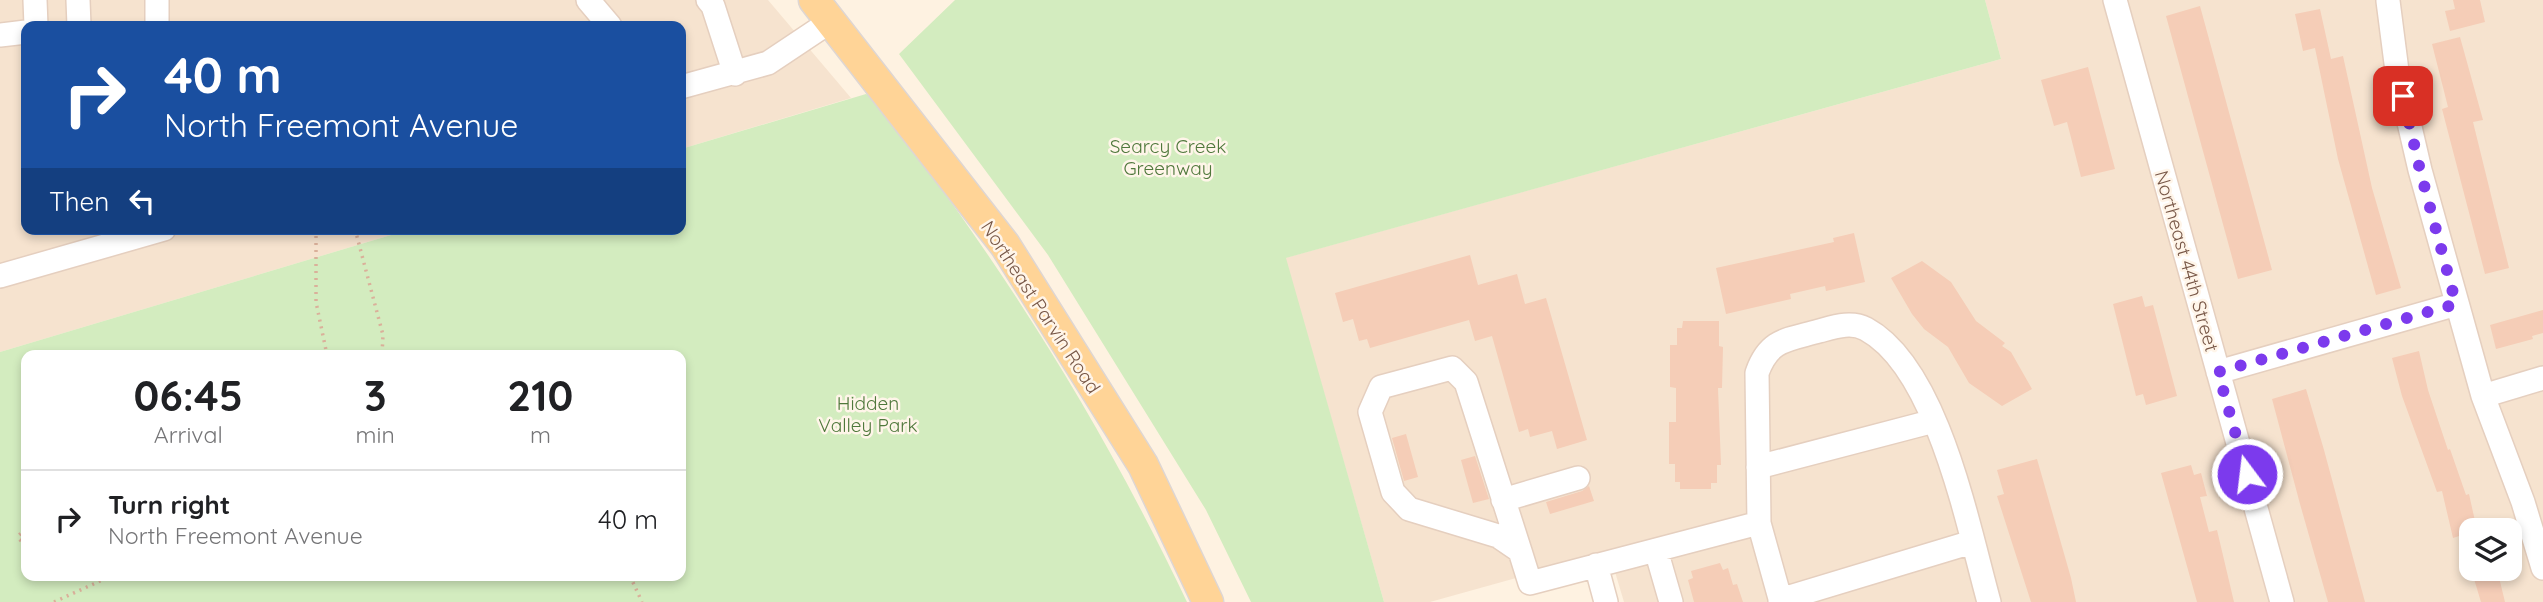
<!DOCTYPE html>
<html lang="en">
<head>
<meta charset="utf-8">
<style>
  :root { --surface:#fff; --page:#f6f6f6; --text:#202124; --muted:#757577; --line:#e0e0e0 }
  body { margin:0; font-family:Quicksand,sans-serif; background:var(--page); color:var(--text); height:100vh; display:flex; flex-direction:column; font-size:26px; white-space:nowrap }
  * { box-sizing:border-box; margin:0 }
  p { font-size:23px; color:var(--muted) }
  .icon { flex:none; width:38px; height:38px; fill:none; stroke:currentColor; stroke-width:2; stroke-linecap:round; stroke-linejoin:round }
  .map { position:relative; flex:1; overflow:hidden }
  .details { position:absolute; left:21px; top:350px; width:665px; height:231px; display:flex; flex-direction:column; background:var(--surface); border-radius:14px; box-shadow:0 4px 10px #0003 }
  .details>* { flex:none }
  .top-card { position:absolute; left:21px; top:21px; width:665px; height:214px; border-radius:14px; box-shadow:0 4px 10px #0003; background:#1a4fa0; color:#fff; overflow:hidden }
  .controls { position:absolute; left:2459px; top:518px; display:grid; gap:14px }
  .controls a { display:grid; place-items:center; width:63px; height:63px; border-radius:14px; background:var(--surface); box-shadow:0 4px 10px #0003; font-size:35px }
  .pin { position:absolute; display:grid; place-items:center; width:60px; height:60px; color:#fff; margin:-30px; border-radius:14px; box-shadow:0 4px 10px #0006 }
  .me { position:absolute; width:77px; margin:-38px; rotate:345deg; stroke-linejoin:round; filter:drop-shadow(0 0 5px #0008) }
  .turn { display:flex; align-items:center; gap:24px; height:147px; padding:0 28px; font-size:32px }
  .turn .icon { width:91px; height:91px; stroke-width:2.5 }
  .turn b { display:block; font-size:49px; line-height:60px }
  .then { display:flex; align-items:center; height:66px; padding:0 28px; background:#0003; gap:14px; font-size:26px }
  .eta { display:flex; justify-content:space-evenly; align-items:center; height:119px; text-align:center }
  .eta b { font-size:42px; font-weight:800; line-height:49px }
  ul { padding:0; list-style:none }
  li { display:flex; align-items:center; gap:21px; height:98px; padding:0 28px; border-top:2px solid var(--line) }
  li div { flex:1 }
  li b { display:block; font-size:26px }
  li em { font-style:normal }
  .map>svg:first-child { display:block }
  .residential { fill:#f6e3cf; fill-rule:evenodd }
  .green { fill:#d3ecbf; fill-rule:evenodd }
  .building { fill:#f5cdb7 }
  .lines { fill:none; stroke-linecap:round; stroke-linejoin:round }
  .minor-casing { stroke:#e5cfbf; stroke-width:26 }
  .major-casing { stroke:#ded6d3; stroke-width:33 }
  .path { stroke:#dab09a; stroke-width:3.5; stroke-dasharray:2 5; stroke-linecap:butt }
  .minor { stroke:#fff; stroke-width:23 }
  .major { stroke:#ffd497; stroke-width:30 }
  .route { stroke:#7c3aed; stroke-width:12; stroke-dasharray:0 21.6 }
  .labels { text-anchor:middle; dominant-baseline:central; stroke-width:5; stroke-linejoin:round; paint-order:stroke }
  .park-label { font-size:19px; fill:#4f783b; stroke:#fff5e9 }
  .street-label { font-size:19px; fill:#775646; stroke:#fff5e9 }
</style>
</head>
<body>
<div class="map">
<svg width="2543" height="602" viewBox="0 0 2543 602">
  <rect width="100%" height="100%" fill="#fef2e1"/>
  <path class="residential" d="M0,0H768L851,98L681,149V26H26V229H411L0,352Z
    M1985,0H2543V602H1624L1609,552L1430,602H1384L1285,258L2001,59ZM2471,530H2510V569H2471Z"/>
  <path class="green" d="M955,0H1985L2001,59L1286,258L1384,602H1251L1206,510L1048,255L899,54Z
    M866,94L872,97C996,254 1101,421 1187,602H0V352L411,229H681V149ZM26,355H681V576H26Z"/>
  <path class="building" d="M2453,0H2480L2485,22L2450,31L2445,11L2455,9Z
    M2200,6L2272,270L2238,279L2166,16Z
    M2320,9L2331,59L2343,56L2372,188L2401,288L2376,295L2338,159L2315,48L2303,51L2295,14Z
    M2460,37L2483,120L2473,122L2509,268L2485,274L2442,109L2448,107L2432,44Z
    M2088,67L2115,169L2081,177L2067,122L2054,126L2041,80Z
    M1854,233L1865,282L1826,291L1825,286L1790,294L1791,299L1726,314L1716,268L1834,242L1833,238Z
    M1470,255L1478,285L1517,274L1525,304L1546,298L1587,440L1557,449L1552,431L1530,437L1528,429L1519,432L1492,336L1475,341L1469,320L1370,348L1367,339L1359,341L1353,319L1343,322L1335,293Z
    M1922,261L1951,282L1976,321L2005,343L2002,346L2011,352L2032,389L2002,406L1969,383L1948,347L1924,329L1912,314L1891,278Z
    M2142,296L2145,307L2153,305L2177,396L2146,405L2143,394L2136,396L2113,304Z
    M2543,310V333L2532,336L2533,339L2496,349L2490,325Z
    M1683,321H1719V346L1723,347L1722,388H1718L1721,465H1717V483H1711V489H1680V482H1675V464H1669V422H1676V388L1670,387V345H1677V328H1682Z
    M2419,351L2428,390L2448,450L2450,449L2466,495L2469,494L2477,530L2453,538L2442,491L2437,492L2402,396L2392,358Z
    M2306,389L2324,450L2365,602H2328L2300,504L2272,399Z
    M1406,434L1418,477L1404,481L1392,438Z
    M1475,456L1489,499L1473,503L1461,460Z
    M2037,459L2071,578L2076,602H2031L1997,496L2004,494L1997,470Z
    M2191,465L2194,475L2201,473L2207,496L2200,497L2209,532L2217,530L2234,602H2197L2161,473Z
    M1589,486L1594,501L1550,514L1546,502L1582,491Z
    M1720,563L1723,570L1728,568L1733,585L1737,584L1743,602H1694L1688,580L1693,578L1691,571Z
    M2471,569H2497L2505,602H2481Z"/>
  <g class="lines">
    <g class="minor-casing">
      <path id="minor" d="M35,0L36,26
        M78,0L79,26
        M157,0V26
        M588,0L610,26
        M708,0L713,6L735,74
        M2115,0L2282,602
        M2388,1L2397,71L2420,170L2483,396L2523,502L2543,568
        M0,35L26,32
        M681,87L768,63L831,21
        M0,276L164,229
        M2218,372L2457,304
        M2483,396L2543,378
        M1758,467L1934,421
        M1503,500L1578,478
        M1656,550L1671,602
        M1520,551L1466,382L1452,368L1381,387L1370,412L1393,492L1409,509L1498,536L1520,551L1530,583L1759,523
        M1596,565L1606,602
        M1780,600L1972,542
        M1781,602L1759,523L1757,373C1769,339 1787,340 1819,331C1834,327 1851,321 1866,329C1938,368 1968,527 1989,602"/>
    </g>
    <g class="major-casing">
      <path id="major" d="M814,0L1005,245L1143,465L1208,602"/>
    </g>
    <path class="path" d="M316,229V302L327,355
      M355,229L383,335L382,355
      M26,529L19,535V539L26,545
      M630,576L642,602
      M54,602L111,576"/>
    <use href="#minor" class="minor"/>
    <use href="#major" class="major"/>
  </g>
  <g class="lines">
    <path class="route" d="M2247,474L2218,372L2456,304L2420,170L2403,96"/>
  </g>
  <g class="labels">
    <g class="park-label">
      <text x="1168" y="146">Searcy Creek<tspan x="1168" dy="22">Greenway</tspan></text>
      <text x="868" y="403">Hidden<tspan x="868" dy="22">Valley Park</tspan></text>
    </g>
    <g class="street-label">
      <text transform="translate(2187 261) rotate(74)">Northeast 44th Street</text>
      <text transform="translate(1041 307) rotate(57)">Northeast Parvin Road</text>
    </g>
  </g>
</svg>
<div class="controls">
<a><svg class="icon" aria-label="layers" viewBox="0 0 24 24"><path d="M12 4l9 5-9 5-9-5zM3 14l9 5 9-5"/></svg></a>
</div>
<div class="pin" style="left:2403px;top:96px;background:#d93025"><svg class="icon" aria-label="arrive" viewBox="0 0 24 24"><path d="M6 21V4h12l-3 4 3 4H6"/></svg></div>
<svg class="me" style="left:2247px;top:474px" viewBox="-20 -20 40 40"><circle r="17" fill="#7c3aed" stroke="#fff" stroke-width="3"/><path d="M0-11L8 9 0 5-8 9z" fill="#fff"/></svg>
<div class="top-card">
<div class="turn"><svg class="icon" aria-label="right" viewBox="0 0 24 24"><path d="M7 20v-9h11M14 6l5 5-5 5"/></svg><div><b>40 m</b>North Freemont Avenue</div></div>
<div class="then">Then<svg class="icon" aria-label="left" viewBox="0 0 24 24"><path d="M17 20v-9H6M10 6l-5 5 5 5"/></svg></div>
</div>
<section class="details">
<div class="eta">
<div><b>06:45</b><p>Arrival</p></div>
<div><b>3</b><p>min</p></div>
<div><b>210</b><p>m</p></div>
</div>
<ul>
<li><svg class="icon" aria-label="right" viewBox="0 0 24 24"><path d="M7 20v-9h11M14 6l5 5-5 5"/></svg><div><b>Turn right</b><p>North Freemont Avenue</p></div><em>40 m</em></li>
</ul>
</section>
</div>
</body>
</html>
